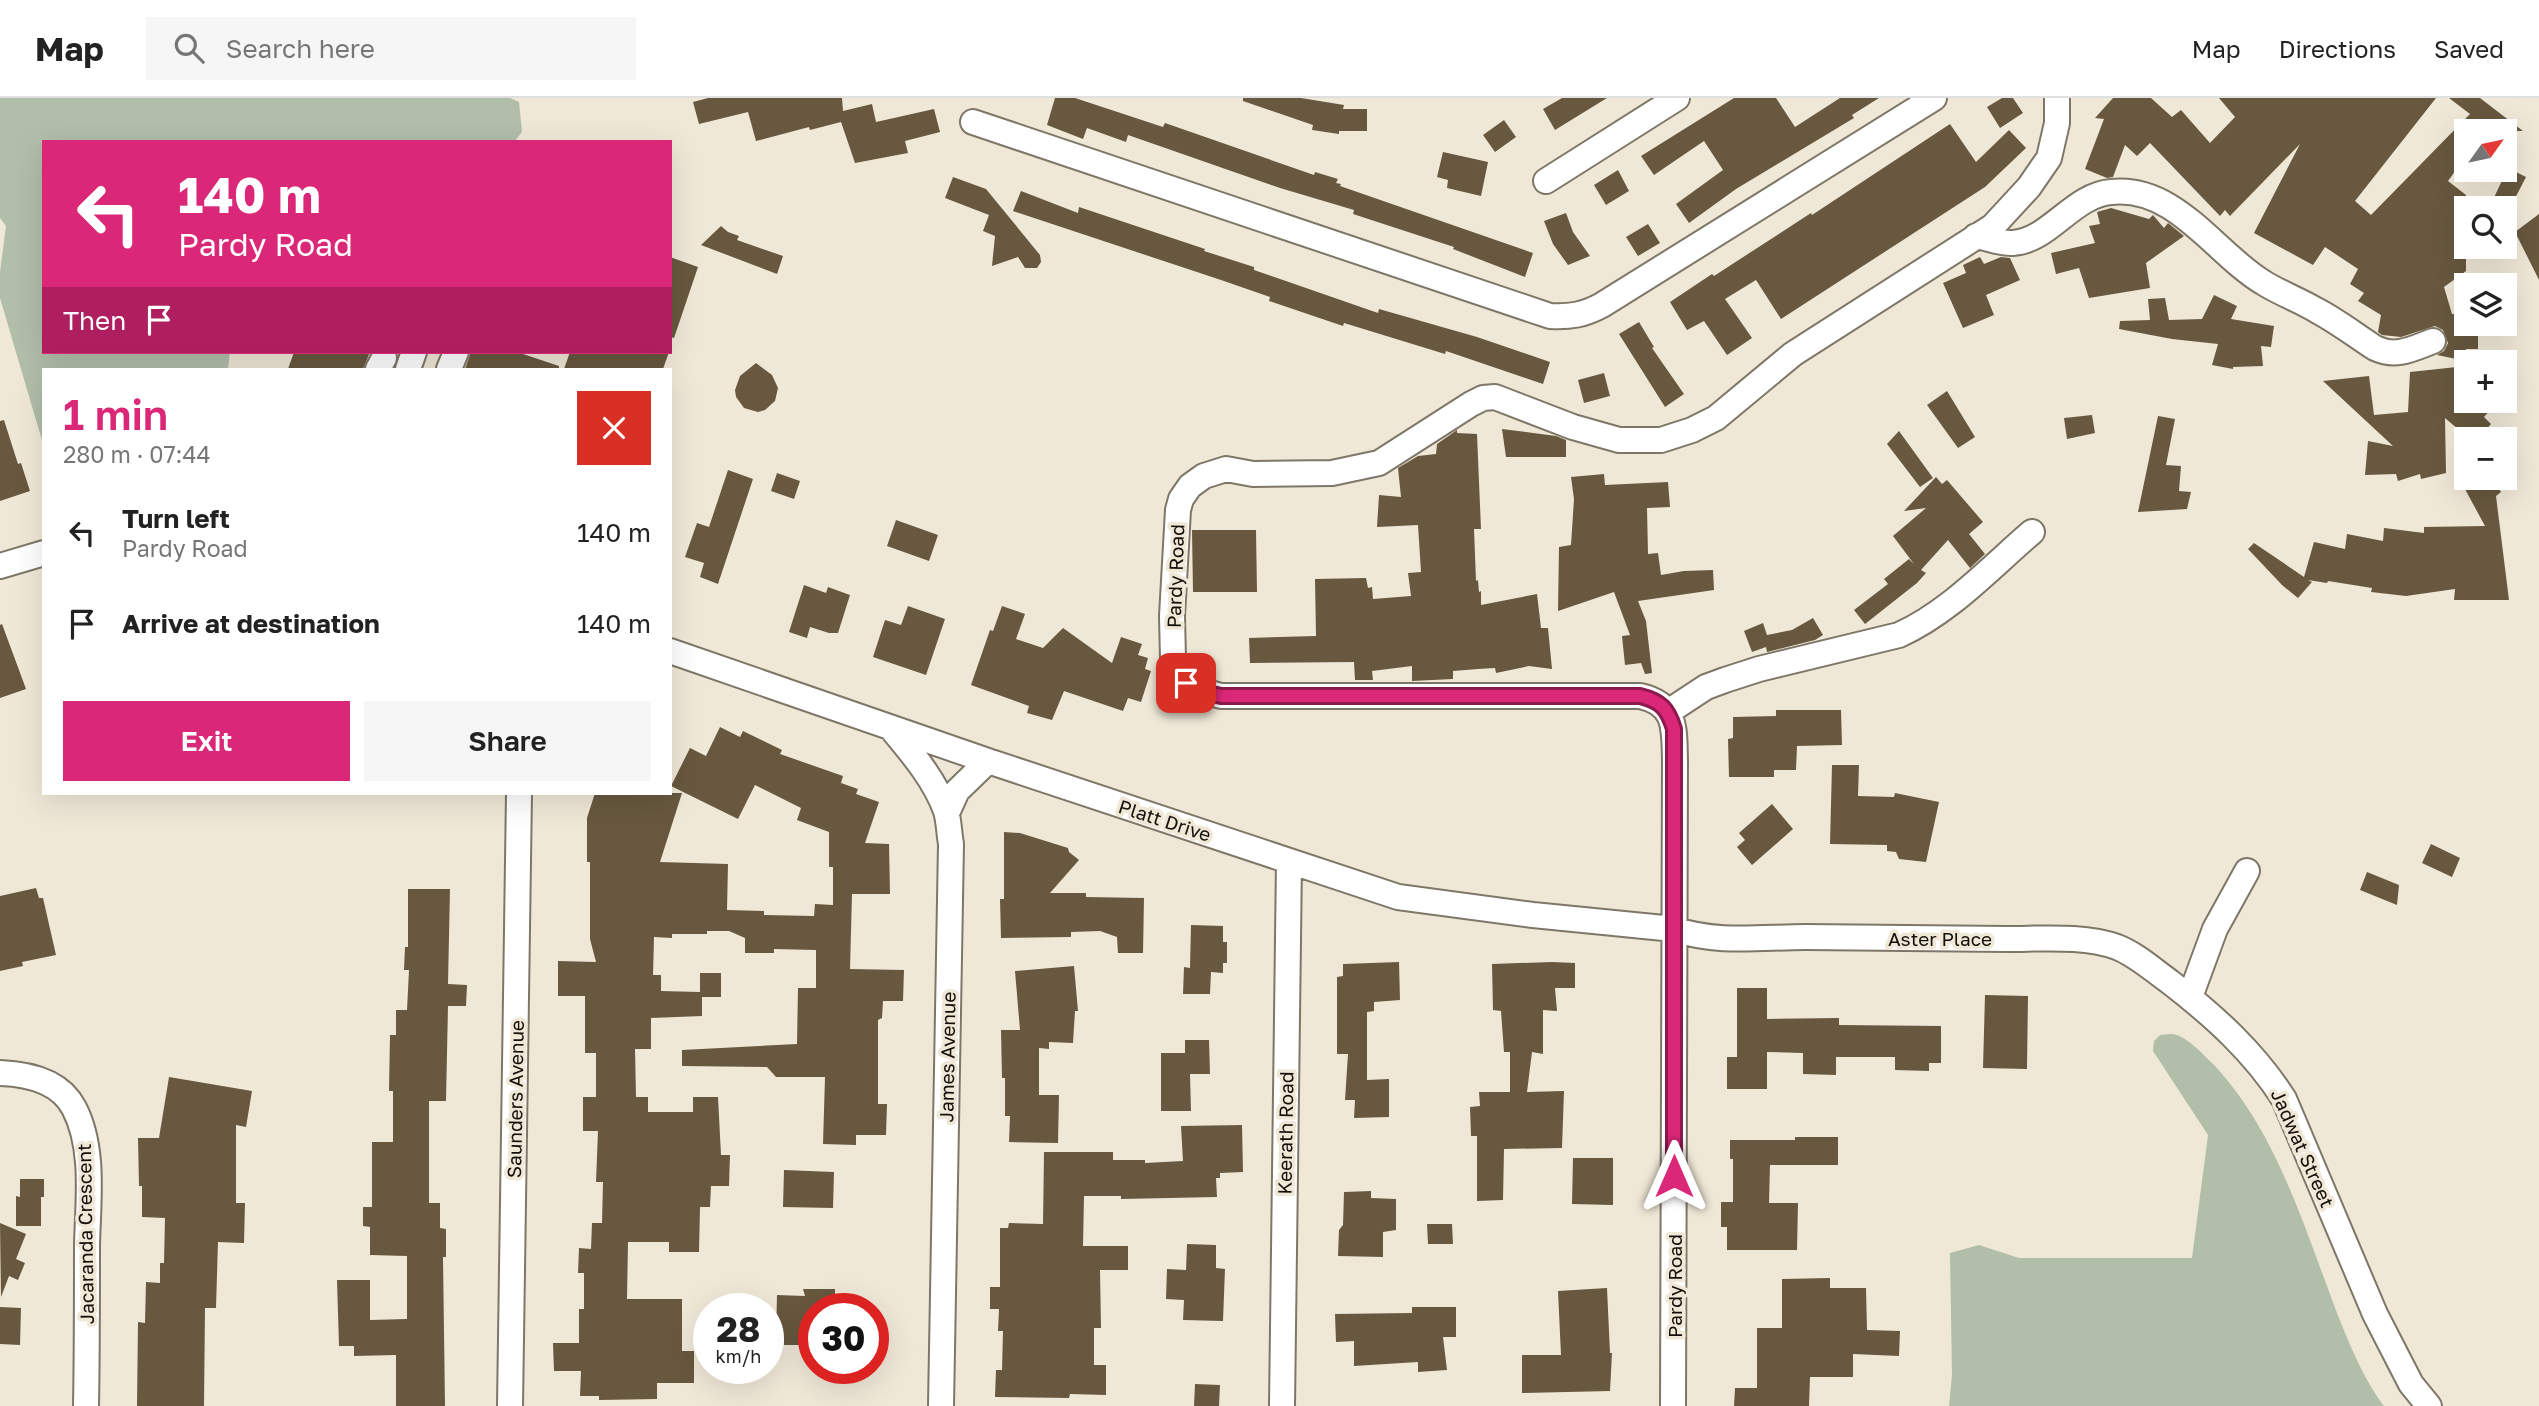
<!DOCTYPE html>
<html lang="en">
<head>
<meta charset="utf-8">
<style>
  :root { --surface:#fff; --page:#f6f6f6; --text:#222; --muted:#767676; --line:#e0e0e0; --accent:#db2777 }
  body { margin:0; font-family:"Golos Text",sans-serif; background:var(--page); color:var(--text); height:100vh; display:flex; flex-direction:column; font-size:26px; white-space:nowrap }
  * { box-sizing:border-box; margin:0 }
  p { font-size:23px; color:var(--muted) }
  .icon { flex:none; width:38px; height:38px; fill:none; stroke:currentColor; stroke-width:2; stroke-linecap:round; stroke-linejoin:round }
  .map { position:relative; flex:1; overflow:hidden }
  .sheet { position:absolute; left:42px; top:270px; width:630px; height:427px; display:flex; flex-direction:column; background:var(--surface); border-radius:0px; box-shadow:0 7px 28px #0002 }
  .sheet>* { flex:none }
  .top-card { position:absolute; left:42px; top:42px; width:630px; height:214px; border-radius:0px; box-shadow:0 7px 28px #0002; background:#db2777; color:#fff; overflow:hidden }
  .needle { width:46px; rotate:57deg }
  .buttons { position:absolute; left:2454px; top:21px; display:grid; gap:14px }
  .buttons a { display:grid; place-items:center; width:63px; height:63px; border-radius:0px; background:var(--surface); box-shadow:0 7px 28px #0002; font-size:35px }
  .speed { position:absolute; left:693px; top:1195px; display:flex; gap:14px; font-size:35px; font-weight:700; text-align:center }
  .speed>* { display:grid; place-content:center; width:91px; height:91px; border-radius:50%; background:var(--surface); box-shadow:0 7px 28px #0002; line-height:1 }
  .speed small { font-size:18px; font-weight:400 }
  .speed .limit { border:10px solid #d22; background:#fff; color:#111 }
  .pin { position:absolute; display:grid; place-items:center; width:60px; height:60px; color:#fff; margin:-30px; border-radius:14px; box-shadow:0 4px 10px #0006 }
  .me { position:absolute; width:77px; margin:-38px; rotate:0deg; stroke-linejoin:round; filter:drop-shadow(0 0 5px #0008) }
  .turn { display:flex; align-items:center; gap:24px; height:147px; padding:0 21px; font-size:32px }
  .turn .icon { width:91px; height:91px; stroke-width:2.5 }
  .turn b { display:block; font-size:49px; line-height:60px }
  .then { display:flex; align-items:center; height:66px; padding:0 21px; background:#0003; gap:14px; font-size:26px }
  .round { display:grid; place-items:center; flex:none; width:74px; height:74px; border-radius:0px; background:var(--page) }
  .overview { display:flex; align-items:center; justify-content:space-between; height:119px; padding:0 21px }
  h1 { font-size:42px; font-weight:600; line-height:52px; color:var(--accent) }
  .primary-button { display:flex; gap:14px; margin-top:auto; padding:14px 21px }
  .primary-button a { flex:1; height:80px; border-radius:0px; background:var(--accent); color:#fff; font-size:28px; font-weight:600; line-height:80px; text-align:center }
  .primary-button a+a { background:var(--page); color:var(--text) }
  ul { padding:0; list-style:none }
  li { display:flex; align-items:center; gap:21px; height:91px; padding:0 21px }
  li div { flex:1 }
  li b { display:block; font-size:26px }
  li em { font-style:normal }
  header { display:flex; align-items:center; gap:42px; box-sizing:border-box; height:98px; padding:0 35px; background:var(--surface); border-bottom:2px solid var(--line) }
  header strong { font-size:33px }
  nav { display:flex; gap:38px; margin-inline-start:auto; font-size:24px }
  .search { width:490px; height:63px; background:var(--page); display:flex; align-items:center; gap:18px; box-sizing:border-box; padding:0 24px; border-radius:0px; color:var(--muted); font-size:26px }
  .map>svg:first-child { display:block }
  .green { fill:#b1bea9 }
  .building { fill:#68583f }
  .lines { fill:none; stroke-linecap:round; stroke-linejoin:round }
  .minor-casing { stroke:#7e7768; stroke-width:28 }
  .minor { stroke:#fff; stroke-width:24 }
  .route-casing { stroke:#8e194d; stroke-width:18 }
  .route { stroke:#db2777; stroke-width:12 }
  .labels { text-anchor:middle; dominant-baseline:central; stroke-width:7; stroke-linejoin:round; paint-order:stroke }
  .street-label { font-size:19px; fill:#13100a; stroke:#f0e8d7 }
</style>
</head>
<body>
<header>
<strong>Map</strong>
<div class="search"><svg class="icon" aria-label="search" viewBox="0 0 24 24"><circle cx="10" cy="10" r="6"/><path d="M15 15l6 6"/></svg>Search here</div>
<nav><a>Map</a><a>Directions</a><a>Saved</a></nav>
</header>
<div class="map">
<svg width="2539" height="1308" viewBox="0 0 2539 1308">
  <rect width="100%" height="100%" fill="#f0e8d7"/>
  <path class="green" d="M0,0H510L519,4L522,34L514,44H44V254H230L228,271H44V349L0,200V174L6,128L0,120Z
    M2160,937C2165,937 2172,935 2176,937C2187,939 2206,959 2214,967C2271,1028 2298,1110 2327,1188C2341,1226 2360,1277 2384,1308H1949L1952,1277L1950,1155L1979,1147L2019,1160H2192L2208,1037L2153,953L2154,943Z"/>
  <path class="building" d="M708,0H842L843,13L872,6L876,24L934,11L940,34L905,43L908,55L855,65L841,24L810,32L809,29L756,43L748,14L699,26L693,4Z
    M1055,0H1075L1163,29L1165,25L1314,77L1315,74L1338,81L1336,85L1341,86L1340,88L1533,155L1525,179L1453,151L1454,149L1353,116L1354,112L1280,90L1128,37L1126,44L1087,30L1083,41L1047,27Z
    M1243,0H1301L1344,7L1343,11H1367V33H1339V36L1312,32L1313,27L1243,3Z
    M1562,0H1607L1555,32L1543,11Z
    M1734,0H1776L1795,29L1840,0H1879L1852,17L1854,20L1736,91L1689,125L1676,106L1723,72L1704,43L1654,77L1641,58Z
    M2002,0H2013L2023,15L2000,30L1987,9Z
    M2113,0H2151L2172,19L2181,12L2210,45L2235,19L2219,0H2436L2355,103L2371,117L2470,16L2449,0H2480L2523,33H2466V58L2448,83L2466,97V173L2444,189L2452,216H2464V226H2478V251H2466V263L2437,257L2444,253L2448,245L2443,232L2435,228L2401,239L2382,237L2378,234L2381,217L2358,203L2364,195L2350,186L2358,171L2325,149L2313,167L2254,135L2300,46L2230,118L2225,112L2220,118L2150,45L2137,58L2125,47L2113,79L2107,80L2085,71L2104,21L2095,20Z
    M1504,22L1516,39L1495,54L1483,37Z
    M1950,26L1976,64L2009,32L2026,50L1985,89L1781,221L1756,182L1725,201L1752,240L1727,257L1704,223L1687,232L1670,204L1712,176L1714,178L1811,115L1812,117Z
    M1443,54L1488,64L1481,98L1447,90L1448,82L1437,79Z
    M2508,70L2526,79L2510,110H2489Z
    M1618,72L1629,93L1606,107L1594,87Z
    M953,79L986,91L1040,157L1041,164L1037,170H1025L1018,159L992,168L995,138L983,133L989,117L945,100Z
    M1021,93L1078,115L1079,109L1205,151L1204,153L1254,169V172L1378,215L1379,211L1477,239L1550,264L1543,286L1446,253L1445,256L1344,225L1343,228L1269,203L1270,199L1221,182L1013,113Z
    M2111,110L2149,121L2153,117L2164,130L2168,125L2184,138L2146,165L2150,190L2089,200L2079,170L2056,176L2051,155L2095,145L2089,128L2100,126L2097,114Z
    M1566,115L1573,134L1590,158L1568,167L1553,146L1544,123Z
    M2539,116V182L2515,134Z
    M1648,126L1660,145L1638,158L1626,139Z
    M721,128L728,134L739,138L737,142L783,158L777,176L701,147Z
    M670,159L698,169L674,240L670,239Z
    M1980,159L1984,166L2001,159L2010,160L2020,182L1986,197L1994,217L1963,230L1943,185L1966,175L1963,167Z
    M2214,197L2237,208L2231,221L2274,228L2271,249L2261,248L2263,268L2233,269V271L2212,267L2218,246L2172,241L2119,231L2120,223L2150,222L2148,201L2165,200L2169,222L2202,221Z
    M1639,224L1654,249L1652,250L1684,296L1665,309L1619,236Z
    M294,254H370L363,271H288Z
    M471,254H517L559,268V271H465Z
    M570,254H669L663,271H564Z
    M756,265L772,277L778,290L775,303L765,312L758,314L744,310L736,299L735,292L740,278Z
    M2466,268V303H2498L2484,319L2491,326L2478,341L2469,332L2465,337L2445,320L2446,375L2421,381L2420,376L2398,383L2396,376L2365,377L2368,343L2393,348L2323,283L2369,278L2374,317L2408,314L2410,274Z
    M1604,275L1610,298L1584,305L1578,282Z
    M1947,293L1975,339L1958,350L1927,307Z
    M2092,317L2095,335L2067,341L2064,320Z
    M2158,318L2175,321L2166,367L2181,368L2179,393L2191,394L2187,411L2138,414Z
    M4,322L18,366L21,365L30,393L0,403V323Z
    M1502,331L1556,338L1566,342V359H1506Z
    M1457,332V335L1477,336L1481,431H1474L1476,483L1478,482L1479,494L1481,493V507L1537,496L1541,530H1548L1552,571L1529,568L1496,575L1495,570L1478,571L1453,573V581L1412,583V568L1372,573L1373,582H1355L1354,564L1250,565L1249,540L1316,538L1315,481L1366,480L1368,490L1372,489L1373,501L1411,498L1408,475L1421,474L1418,427L1377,429L1379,397L1401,399L1398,370L1418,358L1436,356L1437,346Z
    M1899,333L1933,380L1920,389L1887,346Z
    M728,372L753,381L718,486L700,479L704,465L685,459L697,425L709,429Z
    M777,375L800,383L794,401L771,393Z
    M1604,376L1605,387L1668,384L1670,409L1647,410L1648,456L1658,455L1661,477L1684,473L1713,472L1714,492L1638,503L1646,523L1652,575L1645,576L1641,565L1625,567L1622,538L1630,537L1614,494L1558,513L1559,449L1571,447L1574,401L1571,379Z
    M1936,379L1942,386L1947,382L1983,424L1969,436L1985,456L1970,470L1948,442L1921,472L1926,475L1917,485L1865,526L1854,512L1888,486L1884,481L1909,461L1914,466L1893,438L1926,410L1904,413Z
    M2459,380H2492L2501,394L2496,398L2509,502H2454L2455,491L2406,498L2371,494L2372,490L2328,483L2327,485L2308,482L2312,484L2298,500L2282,487L2248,451L2254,445L2304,479L2314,444L2345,451L2347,436L2383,443L2384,430L2424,435V429L2485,428Z
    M896,422L938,437L929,463L887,448Z
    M1192,432H1256L1257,494H1193Z
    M804,487L826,495L828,489L850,497L838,535H829L810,529L807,540L789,534Z
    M908,508L945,521L926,577L873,559L885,522L901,527Z
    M1002,508L1025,516L1016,541L1043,550L1063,530L1112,565L1121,539L1142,546L1138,557L1148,560L1145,571L1151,573L1141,604L1128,600L1123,613L1064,593L1052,622L1027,615L1029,608L971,587L990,532L993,533Z
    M1813,520L1823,537L1815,542L1767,554L1766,549L1752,554L1744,533L1763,525L1767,537L1792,532Z
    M2,526L26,591L0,600V527Z
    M1776,612H1841L1842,647L1797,648L1796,672H1774V679H1729L1728,641L1733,640V619L1776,618Z
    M720,629L740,639L743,633L782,652L780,656L843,678L841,685L858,691L856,696L879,704L865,745L889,746L890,796H852L850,871L904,872L903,903H883L882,920L878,922V1006H887L886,1037H856V1047L823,1046L825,979H776L767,969L682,968V952L797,946L798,890H816V852L774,851V855H745V840L729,833H707V836H672V840L654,839L653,877H661V893L700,894V875H721V899H702V918L651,920V951H635L636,999H648V1014H693V999H718L721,1057H730L729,1088H711L710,1109H700L699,1154H669V1144H628L627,1201H682V1253H694V1285H657V1301L599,1302V1298H580L581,1273H554L553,1245H579V1211H584V1175H578L579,1150L591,1151L592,1125H602L603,1084H596L598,1033H583V999H596V955H585V898H558V863L596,864L590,841V764H587V720L595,695H682L660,764L728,766L727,812L764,813V817L814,818L815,806L833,807V769H829V734L797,722L801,710L755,687L738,721L671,688L690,650L706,658Z
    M1832,667H1859L1858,698L1894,699L1895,695L1939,704L1926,764L1899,761L1896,754L1887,753V747L1830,746Z
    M1772,706L1793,731L1752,767L1737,749L1745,742L1739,735Z
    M1004,734L1020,735L1068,750L1069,754L1079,762L1050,795H1086V799L1144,800L1143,855H1118L1117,839L1100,833L1071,834V839L1001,840L1000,801H1004Z
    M2431,746L2460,760L2452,779L2422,765Z
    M2367,774L2399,787L2397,807L2360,792Z
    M36,790L39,800H43L56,857L22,864L23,868L0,873V798Z
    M408,791H450L448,886L467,887L466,908H448L446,1003H429V1105H440V1130L446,1131V1159H443L445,1308H396V1257L354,1258V1248H339L337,1182H370V1222L407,1221V1158L370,1157V1129L363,1128V1109H372V1044H393V993H389L390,937H396V912H407L409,872H404L405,849H408Z
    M1191,827L1223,828V844H1227V865H1223V875L1211,874L1210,896H1183L1184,869L1190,870Z
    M1399,864L1400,902L1374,904V913L1367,914V982L1389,981V1019L1354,1020L1355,1002H1345L1348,956H1337V879L1343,878V866Z
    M1552,864L1575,865V890H1555L1557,913L1543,912V956L1532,954L1527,994L1564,993L1562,1050L1504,1051L1503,1102L1477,1103V1038H1471L1470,1009L1480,1008L1479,994H1510V954H1504L1501,913L1493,912L1492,866Z
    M1074,868L1078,913H1075L1073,945L1049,944V951L1039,950V997H1059L1058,1045L1009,1044L1010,1018H1005V980H1002L1001,932H1020L1015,873Z
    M1737,890H1767V921L1839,920V927L1941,928V965H1929V973L1895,972V959H1836V977L1803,976V955L1767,954V991H1727V959H1737Z
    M1985,897L2028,898L2027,971L1983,970Z
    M1185,942H1209L1210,976H1190L1191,1013H1161V955H1185Z
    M169,979L252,993L246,1029L236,1027V1105H245L244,1145L218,1144L216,1210H205L204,1308H137L138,1224L145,1225L146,1184L160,1185V1165H164L165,1120L142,1119V1088H139L138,1040H159Z
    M1242,1027L1243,1074L1220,1075V1080H1216L1217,1099L1121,1101V1098H1084L1083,1148H1128V1172H1100L1101,1230H1094V1267H1106V1297L1070,1296L1069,1300L995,1299L996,1272H1002L1003,1233H998L999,1211H990V1189H1000V1130H1008L1009,1125L1043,1126L1044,1054H1113V1062H1145V1065L1183,1063L1181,1028Z
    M1795,1039H1838V1067H1770L1769,1105H1798L1797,1152H1727V1129H1721V1104H1733V1061H1730V1042H1795Z
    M1573,1060H1613V1107L1572,1106Z
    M784,1072L834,1074L833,1110L783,1109Z
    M20,1081H44V1099H41V1128H16V1098L20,1099Z
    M1371,1093V1100L1396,1101V1132L1383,1134V1159L1338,1158L1339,1132L1343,1127L1344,1094Z
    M0,1125L26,1136L16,1161L25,1165L18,1182L9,1178L1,1199Z
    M1427,1126H1452L1453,1146H1428Z
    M1187,1146L1216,1147V1170L1225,1171L1223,1223L1183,1222L1184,1202L1166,1201L1167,1171L1186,1172Z
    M1830,1180V1190H1866L1867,1232L1900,1233L1899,1258L1853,1256V1279H1810L1809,1308H1734L1735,1290H1757V1230H1782V1181Z
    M1607,1190L1610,1255H1612L1610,1293L1522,1295V1257H1561L1558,1193Z
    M803,1191H835V1211H814V1241H804L805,1247H784V1241L776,1240L777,1197L805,1198Z
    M0,1209L21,1210L20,1247L0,1246Z
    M1412,1209H1456V1239H1443L1447,1272L1418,1274V1264L1354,1268V1243L1336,1244L1335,1216L1412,1215Z
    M1195,1286L1220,1287L1219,1308H1194Z"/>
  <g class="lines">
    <g class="minor-casing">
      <path id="minor" d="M973,24L1550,218C1570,219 1584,217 1602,207L1934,0
        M1546,83L1677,0
        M1976,138C1988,140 2002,146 2013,145C2049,143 2073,97 2111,94C2176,87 2215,156 2264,185C2280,195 2299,202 2316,212C2337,223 2355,237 2375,250C2396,260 2412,251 2433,243
        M378,271L384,260
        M408,271L414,254
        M449,271L456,254
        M0,468L44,455
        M670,553L988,663L1398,799L1533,817L1674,831C1717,846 1761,839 1805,839C1872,840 1940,840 2007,841C2042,841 2084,837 2117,849C2137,857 2153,872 2170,884C2214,918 2254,954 2284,1001L2375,1216L2411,1286L2429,1308
        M1668,614L1706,589L1725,582L1759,571L1899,537C1950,514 1991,469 2032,434
        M891,630C911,654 935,682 946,713C949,723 949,735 951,746L941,1308
        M947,715L957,693L988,663
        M2190,899L2215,831L2247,773
        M0,975C27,976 60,983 74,1010C95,1050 88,1103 87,1147C87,1201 87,1254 86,1308
        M510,1308L519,695
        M1282,1308L1289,763
        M1673,1308L1675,662C1674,631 1677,606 1640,598H1221L1199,592L1186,585L1173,561L1172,518L1178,412L1181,401L1190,388L1204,378L1226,371L1253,376L1332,375L1379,365L1471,306L1483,300L1495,299L1573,329L1619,342H1661L1692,332L1716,320L1793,256L1993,128L2029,89L2049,60L2057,25V0"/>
    </g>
    <use href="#minor" class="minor"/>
  </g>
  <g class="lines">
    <g class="route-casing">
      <path id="route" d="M1186,585L1199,593L1221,598H1640C1661,603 1668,611 1674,631V1078"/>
    </g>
    <use href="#route" class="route"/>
  </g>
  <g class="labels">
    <g class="street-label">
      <text transform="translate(1175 478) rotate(-88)">Pardy Road</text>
      <text transform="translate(1165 722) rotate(18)">Platt Drive</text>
      <text x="1940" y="840">Aster Place</text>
      <text transform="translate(947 959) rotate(-89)">James Avenue</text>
      <text transform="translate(515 1001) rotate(-89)">Saunders Avenue</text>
      <text transform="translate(1285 1035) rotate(-89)">Keerath Road</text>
      <text transform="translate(2303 1050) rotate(66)">Jadwat Street</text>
      <text transform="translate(85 1136) rotate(-91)">Jacaranda Crescent</text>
      <text transform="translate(1674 1188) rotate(-90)">Pardy Road</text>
    </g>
  </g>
</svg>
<div class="buttons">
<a><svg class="needle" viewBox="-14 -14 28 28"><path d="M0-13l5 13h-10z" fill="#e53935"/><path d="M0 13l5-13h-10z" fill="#767676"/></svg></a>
<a><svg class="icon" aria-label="search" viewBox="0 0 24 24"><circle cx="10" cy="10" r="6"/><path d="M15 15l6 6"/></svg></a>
<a><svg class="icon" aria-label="layers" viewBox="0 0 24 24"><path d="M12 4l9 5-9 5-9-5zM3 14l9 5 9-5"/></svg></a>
<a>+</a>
<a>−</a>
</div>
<div class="speed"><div>28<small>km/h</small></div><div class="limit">30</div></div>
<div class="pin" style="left:1186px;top:585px;background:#d93025"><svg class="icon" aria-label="arrive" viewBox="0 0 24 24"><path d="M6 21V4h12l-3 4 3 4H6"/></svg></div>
<svg class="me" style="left:1674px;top:1078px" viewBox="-20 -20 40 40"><path d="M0-17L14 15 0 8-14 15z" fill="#db2777" stroke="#fff" stroke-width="4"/></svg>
<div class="top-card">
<div class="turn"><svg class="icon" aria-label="left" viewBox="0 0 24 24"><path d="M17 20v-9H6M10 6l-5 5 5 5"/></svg><div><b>140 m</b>Pardy Road</div></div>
<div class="then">Then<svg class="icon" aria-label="arrive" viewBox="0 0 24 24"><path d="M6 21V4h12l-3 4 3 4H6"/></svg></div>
</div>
<section class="sheet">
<div class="overview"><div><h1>1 min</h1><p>280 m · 07:44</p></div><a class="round" style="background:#d93025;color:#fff"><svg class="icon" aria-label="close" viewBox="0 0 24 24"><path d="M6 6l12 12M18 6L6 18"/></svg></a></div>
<ul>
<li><svg class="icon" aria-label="left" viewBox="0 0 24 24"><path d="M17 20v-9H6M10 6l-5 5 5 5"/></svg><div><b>Turn left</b><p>Pardy Road</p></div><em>140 m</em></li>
<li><svg class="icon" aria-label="arrive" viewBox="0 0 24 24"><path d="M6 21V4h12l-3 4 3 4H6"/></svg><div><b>Arrive at destination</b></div><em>140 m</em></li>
</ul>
<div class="primary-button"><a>Exit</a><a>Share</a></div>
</section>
</div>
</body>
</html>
